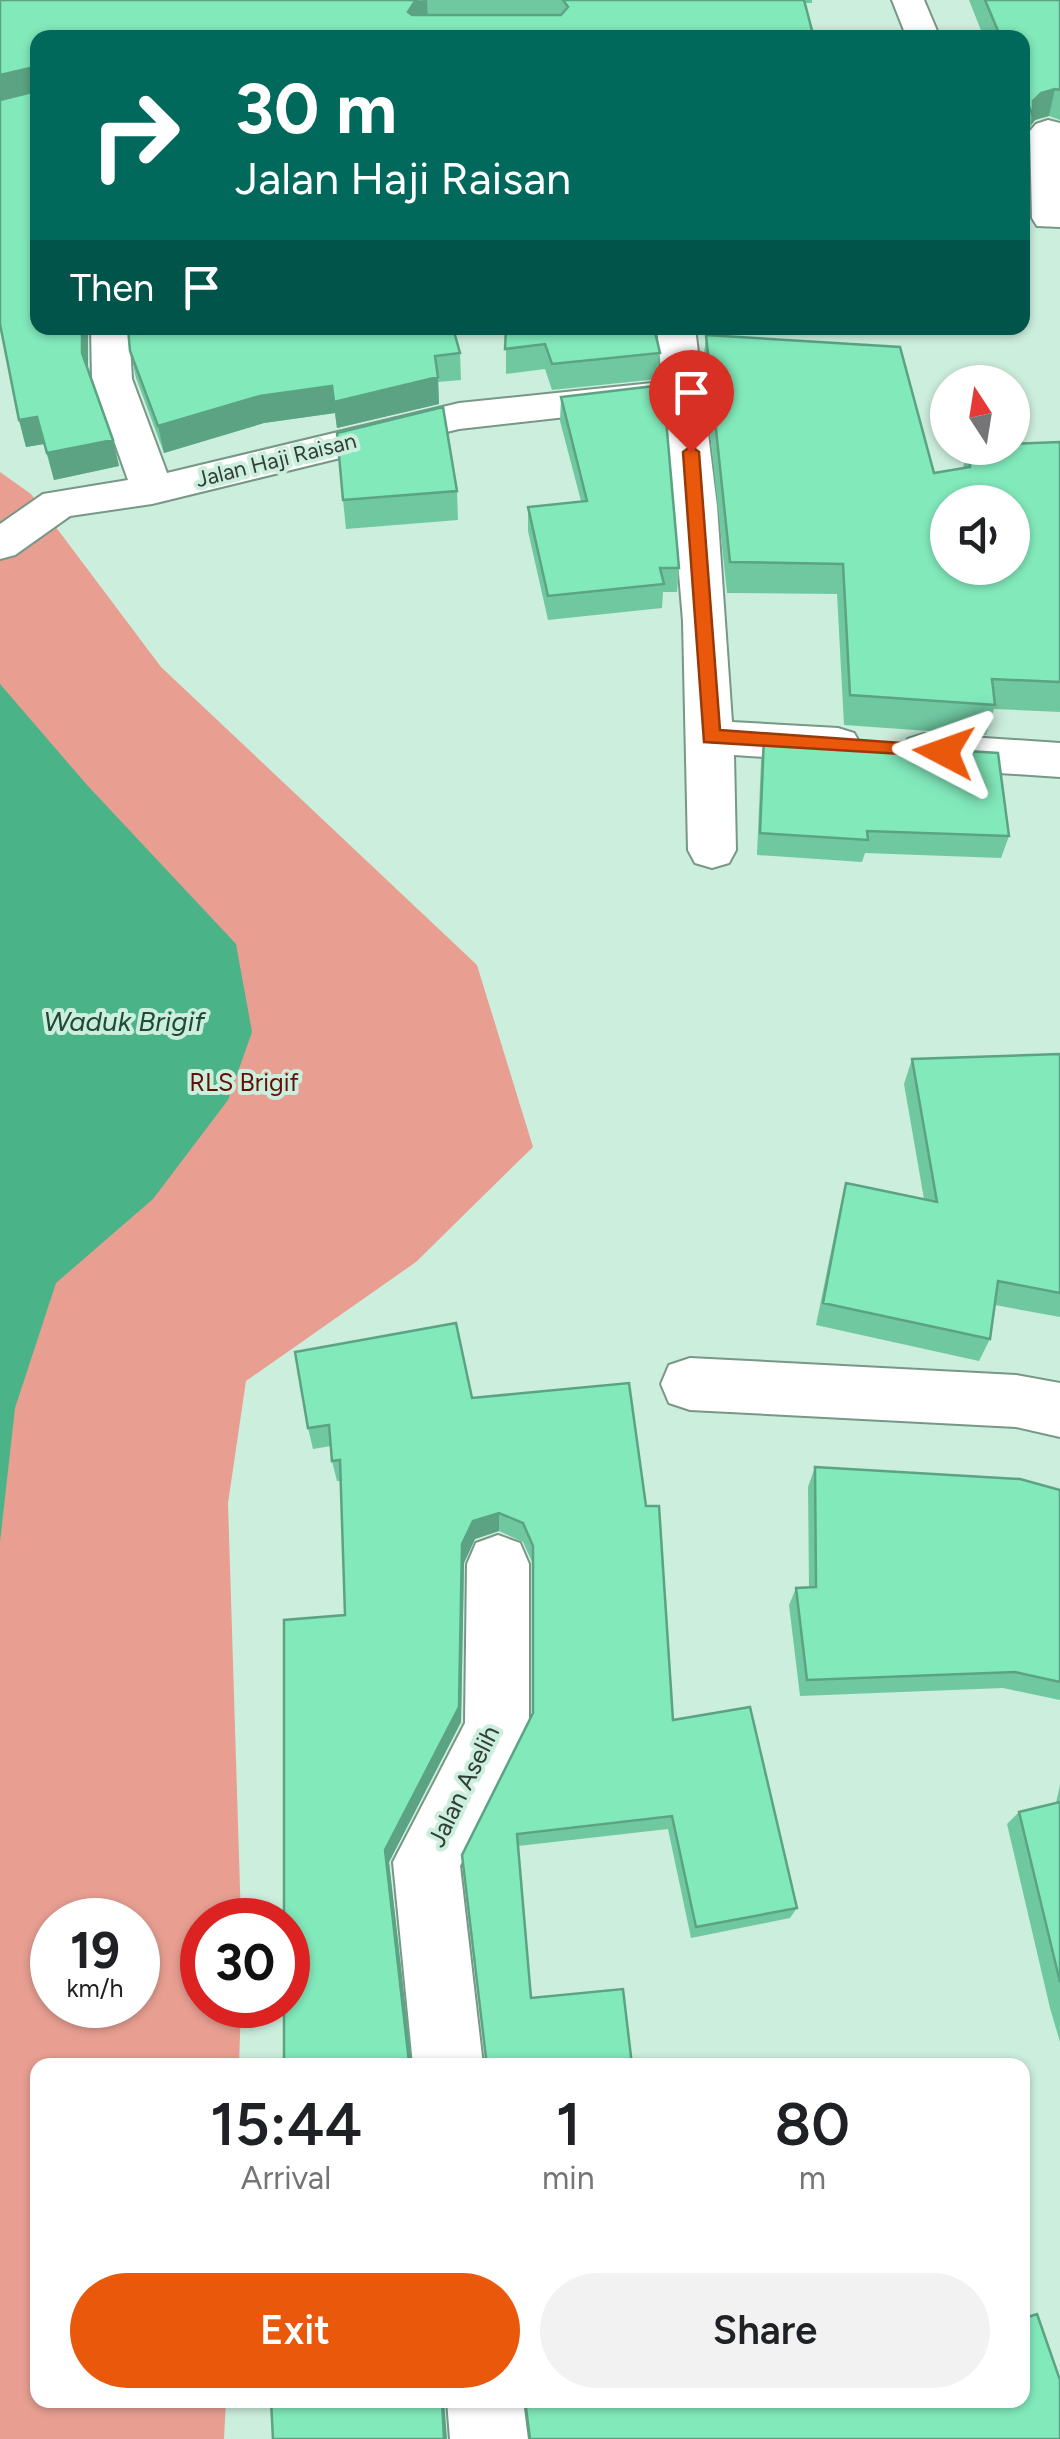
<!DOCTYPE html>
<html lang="en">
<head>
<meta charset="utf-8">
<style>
  :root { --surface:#fff; --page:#f2f2f2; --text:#202124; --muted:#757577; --accent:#ea580c }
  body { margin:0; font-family:Figtree,sans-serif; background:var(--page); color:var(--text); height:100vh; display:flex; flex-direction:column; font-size:38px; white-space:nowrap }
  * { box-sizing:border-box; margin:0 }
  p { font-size:32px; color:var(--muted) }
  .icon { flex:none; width:55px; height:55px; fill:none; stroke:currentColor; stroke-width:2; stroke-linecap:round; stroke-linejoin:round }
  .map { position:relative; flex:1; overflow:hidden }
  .side { position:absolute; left:30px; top:2058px; width:1000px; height:350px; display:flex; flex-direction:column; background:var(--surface); border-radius:20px; box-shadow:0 2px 8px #0004 }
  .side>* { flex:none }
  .banner { position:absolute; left:30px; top:30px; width:1000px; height:305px; border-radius:20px; box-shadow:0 2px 8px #0004; background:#00695c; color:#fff; overflow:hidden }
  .needle { width:65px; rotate:348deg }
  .controls { position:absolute; left:930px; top:365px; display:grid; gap:20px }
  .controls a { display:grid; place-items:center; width:100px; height:100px; border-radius:50%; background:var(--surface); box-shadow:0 2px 8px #0004; font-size:50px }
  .speed { position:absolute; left:30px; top:1898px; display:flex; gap:20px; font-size:50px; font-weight:700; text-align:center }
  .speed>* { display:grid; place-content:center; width:130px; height:130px; border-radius:50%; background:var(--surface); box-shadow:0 2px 8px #0004; line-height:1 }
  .speed small { font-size:25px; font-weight:400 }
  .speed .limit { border:15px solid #d22; background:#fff; color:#111 }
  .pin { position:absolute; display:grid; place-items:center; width:85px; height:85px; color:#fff; margin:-102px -42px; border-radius:50% 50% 50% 0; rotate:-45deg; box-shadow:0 0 10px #0007 }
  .pin .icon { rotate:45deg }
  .me { position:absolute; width:110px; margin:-55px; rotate:274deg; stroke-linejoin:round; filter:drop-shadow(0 0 8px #0008) }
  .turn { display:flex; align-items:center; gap:35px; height:210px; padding:0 40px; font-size:45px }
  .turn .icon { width:130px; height:130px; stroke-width:2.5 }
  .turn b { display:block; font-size:70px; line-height:85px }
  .then { display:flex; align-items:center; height:95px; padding:0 40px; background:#0003; gap:20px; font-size:38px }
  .eta { display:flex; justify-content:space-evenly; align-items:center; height:170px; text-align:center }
  .eta b { font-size:60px; font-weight:600; line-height:70px }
  .button { display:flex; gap:20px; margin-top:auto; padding:20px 40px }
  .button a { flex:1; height:115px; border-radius:60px; background:var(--accent); color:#fff; font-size:40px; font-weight:600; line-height:115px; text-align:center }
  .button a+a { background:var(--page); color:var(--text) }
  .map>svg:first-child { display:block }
  .green { fill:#e89f92; fill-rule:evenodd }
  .water { fill:#4ab387 }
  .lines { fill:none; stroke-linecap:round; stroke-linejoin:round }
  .street-casing { stroke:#789787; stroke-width:4 }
  .street { fill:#fff; fill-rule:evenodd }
  .wall { fill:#70c8a1 }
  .shaded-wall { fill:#5ba383 }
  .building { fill:#82e9bb; stroke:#5ba383; stroke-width:2.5; fill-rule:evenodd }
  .route { fill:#ea580c; stroke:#983908; stroke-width:2.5 }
  .labels { text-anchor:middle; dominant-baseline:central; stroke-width:8; stroke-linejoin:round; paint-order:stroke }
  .far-street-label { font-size:22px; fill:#313e38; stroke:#ced }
  .park-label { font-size:25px; fill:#630f06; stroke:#ced }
  .street-label { font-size:25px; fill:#313e38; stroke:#ced }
  .water-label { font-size:28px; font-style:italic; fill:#1f4a38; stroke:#ced }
</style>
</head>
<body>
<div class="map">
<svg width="1060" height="2439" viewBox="0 0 1060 2439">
  <rect width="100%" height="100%" fill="#ced"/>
  <path class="green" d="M0,472L31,494L161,667L477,965L533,1147L416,1262L246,1381L228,1503L241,1920H202V2005H241L239,2065H38V2400H226L224,2439H0ZM52,1920H138V2005H52Z"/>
  <path class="water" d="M0,684L87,785L236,944L252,1032L228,1100L153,1199L56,1283L15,1408L0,1542Z"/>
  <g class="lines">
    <g class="street-casing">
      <path id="street" d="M892,0H924L940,38H907Z
        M1048,120L1060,123V227L1037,226L1032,218L1030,131L1036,124Z
        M91,328H129L132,379L167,473L459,403L662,382L657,328H695L717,506L732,722L838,728L854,733L861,745L854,757L838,762L734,755L736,850L729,863L712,868L695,863L688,850L683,621L665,406L459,429L152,504L70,516L15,555L0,559V524L43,494L128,480L92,379Z
        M924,734L1060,743V777L924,768L908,763L901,751L908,739Z
        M690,1358L1016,1375L1060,1383V1437L1016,1427L690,1410L669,1403L661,1384L669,1365Z
        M498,1535L520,1543L529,1564V1728L460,1866L483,2065H413L393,1862L465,1723L467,1564L476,1543Z
        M447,2400H523L528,2439H450Z"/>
    </g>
    <use href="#street" class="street"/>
  </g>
  <path class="wall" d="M0,0H812V3H805L814,38H38V328H88V370L113,440L119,466L54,480L44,444L26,447L19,420L2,332Z
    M969,0H1060V120L1049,116L1035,120L1031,125L1027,143L1022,133V38H984Z
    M506,328L660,353L658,379L552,390L545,369L506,374Z
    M706,335L934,473L963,468L968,448H1012L1060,442V712L994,709L986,735L844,725L837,594L727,593L703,366Z
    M130,351L460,353L461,380L438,382L439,404L337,428L335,413L264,423L164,453L136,378Z
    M561,397L679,568L677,592H663L662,608L548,620L528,531V507L581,501L560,421Z
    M457,491L458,520L346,529L343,500Z
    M764,738L1009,836L1001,858L865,853L862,862L757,855L761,761Z
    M1060,1054V1317L995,1305L990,1339L979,1361L816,1325L840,1207L846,1183L924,1199L904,1084L912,1059Z
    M456,1323L472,1398L629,1383L646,1506H659L673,1720L750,1707L797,1908L790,1918L691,1938L668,1829L518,1846L531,1998L623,1989L632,2065H468V2062H482L486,2058L462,1855L533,1713V1564L523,1542L499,1531L475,1539L464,1563L461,1722L389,1862L412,2065H284V2005H288V1920H284V1620L345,1615L341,1481H337L332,1461L331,1446L313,1449L308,1428L295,1352Z
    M815,1467L1060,1490V1700L1003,1688L800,1696L789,1605L796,1588L809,1587L808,1487Z
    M1060,1785V2042L1050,2008L1007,1824L1019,1812L1056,1803Z"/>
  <path class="shaded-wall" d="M427,0L428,24L408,12L415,1Z
    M34,67L38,95L0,103V75Z
    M1055,89L1049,116L1035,120L1031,125L1033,101L1041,93Z
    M82,328H88V380L82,353Z
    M438,377L439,404L337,428L335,413L264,423L164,453L158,426L260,396L332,386Z
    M37,417L44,444L26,447L19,420Z
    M113,440L119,466L54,480L47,453Z
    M499,1513V1531L475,1539L464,1563L461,1722L389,1862L412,2065H410L409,2062L385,1850L462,1544L473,1521Z
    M442,2400H444L447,2439H444Z"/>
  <path class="building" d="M0,0H418L415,1L408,12L412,15H561L568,7L563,0H804L814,38H38V328H82V353L113,440L47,453L37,417L19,420L0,324V100L36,91L34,67L0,75Z
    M985,0H1060V90L1055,89L1041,93L1033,101V116L1022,90V38H1001Z
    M128,328H453L460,353L435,356L438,377L334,402L332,386L260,396L158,426L130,351Z
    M506,328H654L660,353L552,364L545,344L505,349Z
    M706,335L900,347L934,473L970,467L969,448H1012V444L1060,442V682L992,679L995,705L850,695L843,564L730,562ZM948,502H1012V568H948Z
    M663,385L679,568H660L664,584L548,596L528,507L587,501L561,397Z
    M443,407L457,491L343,500L337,433Z
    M764,738L998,753L1009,836L867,831L868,840L760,833Z
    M1060,1054V1293L998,1281L990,1339L823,1303L846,1183L937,1202L912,1059Z
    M456,1323L472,1398L629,1383L646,1506H659L673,1720L750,1707L797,1908L696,1927L672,1816L517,1834L531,1998L623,1989L632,2065H468V2062H482L486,2058L462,1855L533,1713V1546L523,1523L499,1513L473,1521L462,1544L459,1707L385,1850L409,2062L373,2065H284V2005H288V1920H284V1620L345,1615L340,1460L332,1461L329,1425L308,1428L295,1352Z
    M815,1467L1020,1479L1060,1490V1682L1015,1672L807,1680L796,1588L816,1587Z
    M1060,1802V1982L1019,1812Z
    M1037,2314L1060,2380V2439H530L525,2400H1022V2319Z
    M271,2400H518H442L444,2439H273Z"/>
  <path class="route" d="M691,446L699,452L720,730L944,746L953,752L951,757L704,742L683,452Z"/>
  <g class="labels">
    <g class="far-street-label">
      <text transform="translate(276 460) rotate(-14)">Jalan Haji Raisan</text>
    </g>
    <g class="park-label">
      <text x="244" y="1082">RLS Brigif</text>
    </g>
    <g class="street-label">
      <text transform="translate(463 1786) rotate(-64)">Jalan Aselih</text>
    </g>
    <g class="water-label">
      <text x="124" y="1021">Waduk Brigif</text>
    </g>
  </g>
</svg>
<div class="controls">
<a><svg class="needle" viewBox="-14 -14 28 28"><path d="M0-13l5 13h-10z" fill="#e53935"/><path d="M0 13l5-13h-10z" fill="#757577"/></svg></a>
<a><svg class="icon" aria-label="sound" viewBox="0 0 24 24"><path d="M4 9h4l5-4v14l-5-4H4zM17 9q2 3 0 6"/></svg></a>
</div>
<div class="speed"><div>19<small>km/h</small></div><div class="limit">30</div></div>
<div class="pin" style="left:691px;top:452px;background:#d93025"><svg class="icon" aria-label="arrive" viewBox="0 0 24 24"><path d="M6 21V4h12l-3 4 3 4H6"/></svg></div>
<svg class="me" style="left:944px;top:752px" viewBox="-20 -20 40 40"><path d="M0-17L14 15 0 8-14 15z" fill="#ea580c" stroke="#fff" stroke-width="4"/></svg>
<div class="banner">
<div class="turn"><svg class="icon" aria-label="right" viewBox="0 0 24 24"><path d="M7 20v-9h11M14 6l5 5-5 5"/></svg><div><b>30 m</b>Jalan Haji Raisan</div></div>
<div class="then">Then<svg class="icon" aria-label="arrive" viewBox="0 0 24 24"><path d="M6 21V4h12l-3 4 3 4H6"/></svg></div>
</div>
<section class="side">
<div class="eta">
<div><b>15:44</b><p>Arrival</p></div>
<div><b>1</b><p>min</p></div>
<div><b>80</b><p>m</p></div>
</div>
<div class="button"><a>Exit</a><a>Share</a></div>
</section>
</div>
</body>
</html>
